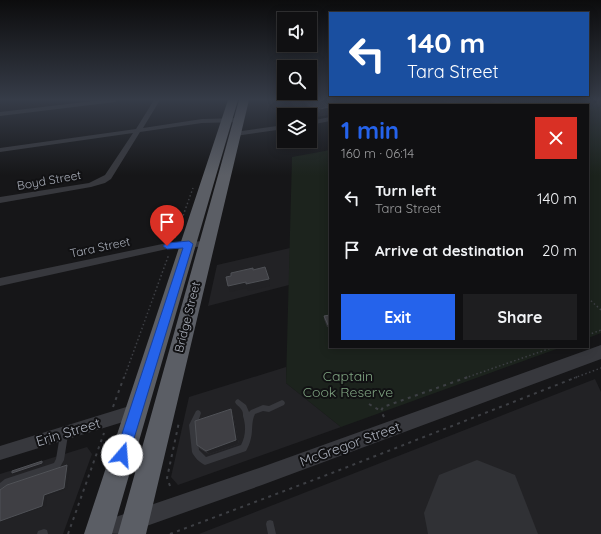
<!DOCTYPE html>
<html lang="en">
<head>
<meta charset="utf-8">
<style>
  :root { --surface:#101012; --page:#1e1e20; --text:#f1f3f6; --muted:#9c9d9f; --line:#303032; --accent:#2563eb }
  body { margin:0; font-family:Quicksand,sans-serif; background:var(--page); color:var(--text); height:100vh; display:flex; flex-direction:column; font-size:15px; white-space:nowrap }
  * { box-sizing:border-box; margin:0 }
  p { font-size:13px; color:var(--muted) }
  .icon { flex:none; width:22px; height:22px; fill:none; stroke:currentColor; stroke-width:2; stroke-linecap:round; stroke-linejoin:round }
  .map { position:relative; flex:1; overflow:hidden }
  .side { position:absolute; left:329px; top:104px; width:260px; height:244px; display:flex; flex-direction:column; background:var(--surface); border-radius:0px; box-shadow:0 2px 10px #0003,0 0 0 1px var(--line) }
  .side>* { flex:none }
  .top-card { position:absolute; left:329px; top:12px; width:260px; height:84px; border-radius:0px; box-shadow:0 2px 10px #0003,0 0 0 1px var(--line); background:#1a4fa0; color:#fff; overflow:hidden }
  .controls { position:absolute; left:277px; top:12px; display:grid; gap:8px }
  .controls a { display:grid; place-items:center; width:40px; height:40px; border-radius:0px; background:var(--surface); box-shadow:0 2px 10px #0003,0 0 0 1px var(--line); font-size:20px }
  .pin { position:absolute; display:grid; place-items:center; width:34px; height:34px; color:#fff; margin:-41px -17px; border-radius:50% 50% 50% 0; rotate:-45deg; box-shadow:0 0 4px #0007 }
  .pin .icon { rotate:45deg }
  .me { position:absolute; width:44px; margin:-22px; rotate:18deg; stroke-linejoin:round; filter:drop-shadow(0 0 3px #0008) }
  .turn { display:flex; align-items:center; gap:14px; height:84px; padding:0 12px; font-size:18px }
  .turn .icon { width:52px; height:52px; stroke-width:2.5 }
  .turn b { display:block; font-size:28px; line-height:34px }
  .round { display:grid; place-items:center; flex:none; width:42px; height:42px; border-radius:0px; background:var(--page) }
  .headline { display:flex; align-items:center; justify-content:space-between; height:68px; padding:0 12px }
  h1 { font-size:24px; font-weight:700; line-height:30px; color:var(--accent) }
  .cta { display:flex; gap:8px; margin-top:auto; padding:8px 12px }
  .cta a { flex:1; height:46px; border-radius:0px; background:var(--accent); color:#fff; font-size:16px; font-weight:700; line-height:46px; text-align:center }
  .cta a+a { background:var(--page); color:var(--text) }
  ul { padding:0; list-style:none }
  li { display:flex; align-items:center; gap:12px; height:52px; padding:0 12px }
  li div { flex:1 }
  li b { display:block; font-size:15px }
  li em { font-style:normal }
  .map>svg:first-child { display:block }
  .built { fill:#222225 }
  .green { fill:#1c231d }
  .lines { fill:none; stroke-linecap:round; stroke-linejoin:round }
  .stream { stroke:#2c353c; stroke-width:2 }
  .runway { fill:#303135; fill-rule:evenodd }
  .path-far2 { stroke:#3d3f44; stroke-width:1; stroke-dasharray:1.5 2; stroke-linecap:butt }
  .path-far1 { stroke:#3d3f44; stroke-width:1.5; stroke-dasharray:1.5 2.5; stroke-linecap:butt }
  .path { stroke:#3d3f44; stroke-width:2; stroke-dasharray:3 4.5; stroke-linecap:butt }
  .service { fill:#37383d; fill-rule:evenodd }
  .minor { fill:#37383d; fill-rule:evenodd }
  .tertiary { fill:#37383d; fill-rule:evenodd }
  .trunk { fill:#5b5e65; fill-rule:evenodd }
  .wall { fill:#323236 }
  .shaded-wall { fill:#212124 }
  .building { fill:#3f3f44; stroke:#4f5156 }
  .route { fill:#2563eb; stroke:#184099 }
  .labels { text-anchor:middle; dominant-baseline:central; stroke-width:4; stroke-linejoin:round; paint-order:stroke }
  .street-label { font-size:12px; fill:#a8adb8; stroke:#111113 }
  .near-park-label { font-size:14px; fill:#7fa381; stroke:#111113 }
  .near-street-label { font-size:14px; fill:#a8adb8; stroke:#111113 }
</style>
</head>
<body>
<div class="map">
<svg width="601" height="534" viewBox="0 0 601 534">
  <rect width="100%" height="100%" fill="#161618"/>
  <path class="built" d="M296,100H323L330,108V115L310,118V115H301L290,101Z
    M290,248L289,285L208,306L217,265Z
    M286,367V383L341,427L178,485L171,477L189,397Z
    M595,379L601,392V534H199Z
    M87,447L92,454L63,534H0V474Z"/>
  <path class="green" d="M323,100H485L493,105H330V108Z
    M601,101V333L588,338V105H580Z
    M330,150V347H562L341,427L286,383L292,157Z"/>
  <g class="lines">
    <path class="stream" d="M443,100L461,105"/>
    <path class="runway" d="M477,460L515,475L538,534H428L424,513L439,475Z"/>
    <path class="path-far2" d="M389,100L399,105"/>
    <path class="path-far1" d="M175,238L193,188
      M588,298L601,310
      M588,335L601,330
      M124,378L169,254
      M465,378L554,347
      M574,378L601,368"/>
    <path class="path" d="M369,404L381,411
      M113,407L124,377
      M384,417L381,411L383,407L468,377
      M170,486L167,478L179,422
      M68,534L104,433
      M170,534L332,473L577,377"/>
    <path class="service" d="M238,399L246,405L249,412L251,410L263,405L269,406L282,400L284,401L285,403L284,405L269,412L263,411L255,414C251,422 253,430 251,438C250,443 248,447 246,451L205,465C200,463 194,457 192,452L189,425L196,411L198,410L200,411L201,413L197,425L199,450L206,457L241,445C246,436 246,425 243,416C243,414 243,411 241,409C239,406 236,405 235,402L236,400Z
      M64,431L67,432L68,435L64,460L59,469L10,485L0,492V483L5,479L54,463L56,459L60,435L61,432Z
      M270,520L273,521L276,534H268L266,524L267,521Z
      M44,529L47,530L48,534H37L38,531Z"/>
    <path class="minor" d="M102,100H118L115,102L0,116V112Z
      M154,100H160L143,128L202,119L239,118L242,120L239,122L202,123L140,132L111,179L105,183L91,187L0,203V197L89,183L105,175L133,133L0,152V148L136,129Z
      M490,100H497L505,105H498Z
      M330,117V121L310,125V121Z
      M284,125V129L235,136L232,134L235,132Z
      M206,241L211,244L209,246L167,249L0,286V278L167,243Z
      M136,404L141,406L143,411L141,416L136,418L0,460V446Z"/>
    <path class="tertiary" d="M601,345V359L262,485L124,534L88,533L91,526L98,523L262,467Z"/>
    <path class="trunk" d="M228,100H238L112,534H84Z
      M239,100H249L146,534H118Z"/>
  </g>
  <path class="wall" d="M304,100H322L328,111L320,113L317,110L311,111L304,102Z
    M330,315V327H327L324,319V316Z
    M231,409L233,414L239,444L209,454L200,449L197,445Z"/>
  <path class="shaded-wall" d="M317,106V110L311,111V107Z
    M329,107L328,111L320,113V109Z
    M269,279L270,286L248,291L246,284Z
    M246,282L247,288L230,292L228,286Z
    M231,409L233,414L239,444L209,454L206,451Z
    M42,461L45,462V464L15,474L12,473Z
    M67,465L70,466L67,489L47,496L46,506L0,522V521L44,495Z"/>
  <path class="building" d="M305,100H322L329,107L320,109L317,106L311,107Z
    M265,267L269,279L246,284V282L228,286L226,277L231,276V273L253,268V270Z
    M330,315V325H328L324,316Z
    M231,409L236,440L206,451L197,445L195,421Z
    M42,461V463L12,473V471Z
    M67,465L64,488L44,495L42,506L0,521V490L7,485Z"/>
  <linearGradient id="sky" x2="0" y2="1"><stop stop-color="#0c0c0d"/><stop offset="0.57" stop-color="#363c48"/><stop offset="1" stop-color="#363c48" stop-opacity="0"/></linearGradient>
  <rect width="601" height="175" fill="url(#sky)"/>
  <path class="route" d="M189,241L193,244L129,455L127,460L122,462L117,460L115,455L183,248L167,249L163,246L167,243Z"/>
  <g class="labels">
    <g class="street-label">
      <text transform="translate(49 180) rotate(-10)">Boyd Street</text>
      <text transform="translate(100 247) rotate(-12)">Tara Street</text>
      <text transform="translate(187 317) rotate(-76)">Bridge Street</text>
    </g>
    <g class="near-park-label">
      <text x="348" y="376">Captain<tspan x="348" dy="16">Cook Reserve</tspan></text>
    </g>
    <g class="near-street-label">
      <text transform="translate(68 432) rotate(-17)">Erin Street</text>
      <text transform="translate(350 444) rotate(-20)">McGregor Street</text>
    </g>
  </g>
</svg>
<div class="controls">
<a><svg class="icon" aria-label="sound" viewBox="0 0 24 24"><path d="M4 9h4l5-4v14l-5-4H4zM17 9q2 3 0 6"/></svg></a>
<a><svg class="icon" aria-label="search" viewBox="0 0 24 24"><circle cx="10" cy="10" r="6"/><path d="M15 15l6 6"/></svg></a>
<a><svg class="icon" aria-label="layers" viewBox="0 0 24 24"><path d="M12 4l9 5-9 5-9-5zM3 14l9 5 9-5"/></svg></a>
</div>
<div class="pin" style="left:167px;top:246px;background:#d93025"><svg class="icon" aria-label="arrive" viewBox="0 0 24 24"><path d="M6 21V4h12l-3 4 3 4H6"/></svg></div>
<svg class="me" style="left:122px;top:455px" viewBox="-20 -20 40 40"><circle r="19" fill="#fff"/><path d="M0-13L10 11 0 6-10 11z" fill="#2563eb"/></svg>
<div class="top-card">
<div class="turn"><svg class="icon" aria-label="left" viewBox="0 0 24 24"><path d="M17 20v-9H6M10 6l-5 5 5 5"/></svg><div><b>140 m</b>Tara Street</div></div>
</div>
<section class="side">
<div class="headline"><div><h1>1 min</h1><p>160 m · 06:14</p></div><a class="round" style="background:#d93025;color:#fff"><svg class="icon" aria-label="close" viewBox="0 0 24 24"><path d="M6 6l12 12M18 6L6 18"/></svg></a></div>
<ul>
<li><svg class="icon" aria-label="left" viewBox="0 0 24 24"><path d="M17 20v-9H6M10 6l-5 5 5 5"/></svg><div><b>Turn left</b><p>Tara Street</p></div><em>140 m</em></li>
<li><svg class="icon" aria-label="arrive" viewBox="0 0 24 24"><path d="M6 21V4h12l-3 4 3 4H6"/></svg><div><b>Arrive at destination</b></div><em>20 m</em></li>
</ul>
<div class="cta"><a>Exit</a><a>Share</a></div>
</section>
</div>
</body>
</html>
